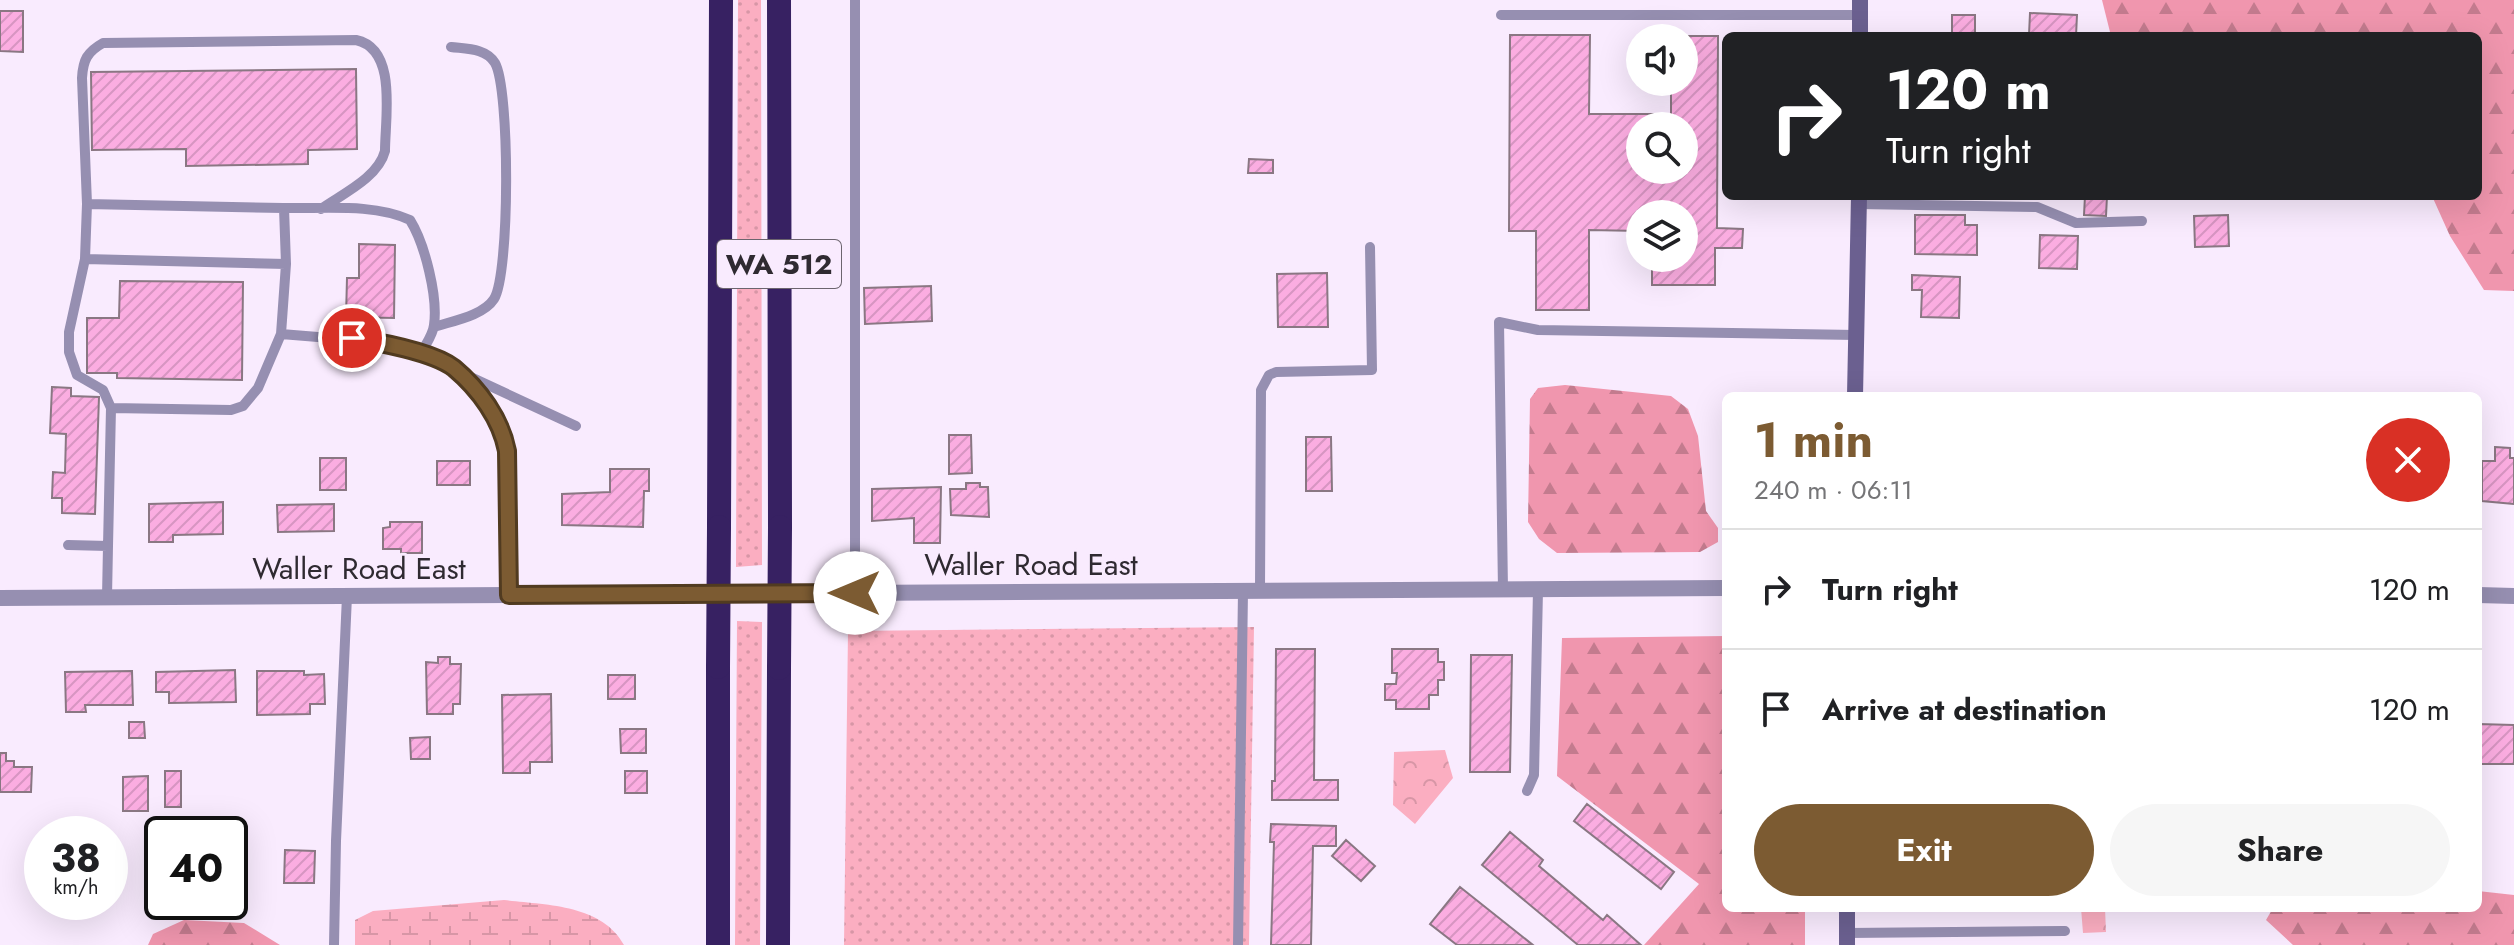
<!DOCTYPE html>
<html lang="en">
<head>
<meta charset="utf-8">
<style>
  :root { --surface:#fff; --page:#f6f6f6; --text:#202124; --muted:#757577; --line:#e0e0e0; --accent:#7c5b32 }
  body { margin:0; font-family:Jost,sans-serif; background:var(--page); color:var(--text); height:100vh; display:flex; flex-direction:column; font-size:30px; white-space:nowrap }
  * { box-sizing:border-box; margin:0 }
  p { font-size:26px; color:var(--muted) }
  .icon { flex:none; width:44px; height:44px; fill:none; stroke:currentColor; stroke-width:2; stroke-linecap:round; stroke-linejoin:round }
  .map { position:relative; flex:1; overflow:hidden }
  .details { position:absolute; left:1722px; top:392px; width:760px; height:520px; display:flex; flex-direction:column; background:var(--surface); border-radius:12px; box-shadow:0 8px 32px #0002 }
  .details>* { flex:none }
  .guide { position:absolute; left:1722px; top:32px; width:760px; height:168px; border-radius:12px; box-shadow:0 8px 32px #0002; background:#202124; color:#fff; overflow:hidden }
  .fabs { position:absolute; left:1626px; top:24px; display:grid; gap:16px }
  .fabs a { display:grid; place-items:center; width:72px; height:72px; border-radius:50%; background:var(--surface); box-shadow:0 8px 32px #0002; font-size:40px }
  .speed { position:absolute; left:24px; top:816px; display:flex; gap:16px; font-size:40px; font-weight:700; text-align:center }
  .speed>* { display:grid; place-content:center; width:104px; height:104px; border-radius:50%; background:var(--surface); box-shadow:0 8px 32px #0002; line-height:1 }
  .speed small { font-size:20px; font-weight:400 }
  .speed .limit { border:4px solid #111; border-radius:12px; background:#fff; color:#111 }
  .pin { position:absolute; display:grid; place-items:center; width:68px; height:68px; color:#fff; margin:-34px; border:4px solid #fff; border-radius:50%; box-shadow:0 2px 8px #0007 }
  .me { position:absolute; width:88px; margin:-44px; rotate:270deg; stroke-linejoin:round; filter:drop-shadow(0 0 6px #0008) }
  .turn { display:flex; align-items:center; gap:28px; height:168px; padding:0 32px; font-size:36px }
  .turn .icon { width:104px; height:104px; stroke-width:2.5 }
  .turn b { display:block; font-size:56px; line-height:68px }
  .round { display:grid; place-items:center; flex:none; width:84px; height:84px; border-radius:42px; background:var(--page) }
  .overview { display:flex; align-items:center; justify-content:space-between; height:136px; padding:0 32px }
  h1 { font-size:48px; font-weight:700; line-height:60px; color:var(--accent) }
  .button { display:flex; gap:16px; margin-top:auto; padding:16px 32px }
  .button a { flex:1; height:92px; border-radius:48px; background:var(--accent); color:#fff; font-size:32px; font-weight:700; line-height:92px; text-align:center }
  .button a+a { background:var(--page); color:var(--text) }
  ul { padding:0; list-style:none }
  li { display:flex; align-items:center; gap:24px; height:120px; padding:0 32px; border-top:2px solid var(--line) }
  li div { flex:1 }
  li b { display:block; font-size:30px }
  li em { font-style:normal }
  .map>svg:first-child { display:block }
  .grass { fill:url(#grass-dots) }
  .forest { fill:url(#forest-firs) }
  .wetland { fill:url(#wetland-marsh) }
  .park { fill:url(#park-crowns) }
  .building { fill:url(#building-hatch); stroke:#8a7783; stroke-width:2; fill-rule:evenodd }
  .lines { fill:none; stroke-linecap:round; stroke-linejoin:round }
  .service { stroke:#968fb1; stroke-width:10 }
  .tertiary { stroke:#968fb1; stroke-width:16 }
  .secondary { stroke:#6b6090; stroke-width:16 }
  .motorway { stroke:#372162; stroke-width:24 }
  .motorway-bridge { stroke:#372162; stroke-width:24 }
  .route-casing { stroke:#513b20; stroke-width:20 }
  .route { stroke:#7c5b32; stroke-width:14 }
  .labels { text-anchor:middle; dominant-baseline:central; stroke-width:6; stroke-linejoin:round; paint-order:stroke }
  .shield { fill:#f9ebfe; stroke:#6c646e; stroke-width:2 }
  .shield-label { font-size:28px; font-weight:bold; fill:#2f2a31 }
  .street-label { font-size:30px; fill:#2f2a31; stroke:#f9ebfe }
</style>
</head>
<body>
<div class="map">
<svg width="2514" height="945" viewBox="0 0 2514 945">
  <defs>
    <pattern id="grass-dots" width="8" height="8" patternUnits="userSpaceOnUse" patternTransform="scale(2)"><rect width="8" height="8" fill="#fbaec1"/><path d="M2 2h.1M6 6h.1" fill="none" stroke="#d796a6" stroke-width="1.8" stroke-linecap="round"/></pattern>
    <pattern id="forest-firs" width="22" height="20" patternUnits="userSpaceOnUse" patternTransform="scale(2)"><rect width="22" height="20" fill="#f096ae"/><path d="M5 1l3.5 6h-7zM16 11l3.5 6h-7z" fill="#c37b8e"/></pattern>
    <pattern id="wetland-marsh" width="20" height="14" patternUnits="userSpaceOnUse" patternTransform="scale(2)"><rect width="20" height="14" fill="#fbaec1"/><path d="M1 5h8M5 5V1M11 12h8M15 12V8" fill="none" stroke="#d796a6"/></pattern>
    <pattern id="park-crowns" width="20" height="18" patternUnits="userSpaceOnUse" patternTransform="scale(2)"><rect width="20" height="18" fill="#fbaec1"/><path d="M2 6a3 3 0 1 1 6 0M12 15a3 3 0 1 1 6 0" fill="none" stroke="#d796a6"/></pattern>
    <pattern id="building-hatch" width="6" height="6" patternUnits="userSpaceOnUse" patternTransform="scale(2)"><rect width="6" height="6" fill="#fbade1"/><path d="M-1 1l2-2M0 6l6-6M5 7l2-2" fill="none" stroke="#d795c2"/></pattern>
  </defs>
  <rect width="100%" height="100%" fill="#f9ebfe"/>
  <path class="grass" d="M738,0H761L762,565L736,567Z
    M737,621L762,622L760,945H735Z
    M1254,627L1249,945H844L848,631Z"/>
  <path class="forest" d="M2102,0H2514V291L2484,290L2450,236L2432,196H2478V36H2111Z
    M1565,385L1671,396L1688,409L1698,436L1706,511L1718,528V542L1700,552L1557,553L1539,539L1528,522L1530,399L1538,388Z
    M1726,636V908H1805V945H1644L1699,884L1557,776L1562,638Z
    M2478,891L2514,895V945H2293L2266,920L2273,908H2478Z
    M184,920L244,923L280,945H148L153,934Z"/>
  <path class="wetland" d="M504,900C545,905 602,904 624,945H355V920L373,911Z"/>
  <path class="park" d="M1445,750L1453,778L1415,824L1393,805L1394,752Z
    M2081,908H2105L2106,932L2083,933Z"/>
  <path class="building" d="M0,11H23V52L0,51Z
    M2030,13L2077,15L2076,36H2022L2029,35Z
    M1952,15H1975V35L1952,36Z
    M1510,35H1590L1589,114H1671V82H1684V38H1671V36H1718L1717,228L1743,229L1742,248H1715V285H1652V258H1684V214H1640V231L1589,230V310H1536V231H1509ZM1640,126H1684V170H1640Z
    M356,69L357,149L308,150V164L186,166V149L92,150L91,72Z
    M1249,159L1273,160V173H1248Z
    M2085,196H2107L2106,216L2084,215Z
    M1915,215H1965V225H1977V255L1915,254Z
    M2228,215L2229,246L2195,247L2194,216Z
    M2040,235L2078,236L2077,269L2039,268Z
    M359,244L395,245L394,318L346,317L347,278H359Z
    M1327,273L1328,327H1278L1277,274Z
    M1912,275L1960,277L1959,318L1921,317L1922,290H1912Z
    M120,281L243,282L242,380L117,378V373H87V318H119Z
    M931,286L932,321L865,324L864,288Z
    M52,387L71,388V396L99,397L95,514L62,513V498H52L53,472L65,473L66,434L50,433Z
    M949,435H971L972,473L949,474Z
    M1306,437H1331L1332,491H1306Z
    M2495,447L2510,448V458H2514V504L2482,501V461H2495Z
    M320,458H346V490H320Z
    M437,461H470V485H437Z
    M610,469H649V491H644L643,527L562,525V494L610,492Z
    M966,483H980V487H988L989,517L951,515L950,489H966Z
    M941,487L940,543H914V518L872,521V489Z
    M223,502V534L173,535V542H149V504Z
    M334,504V531L278,532L277,505Z
    M390,522H422V553H401V549H383V528L390,527Z
    M1276,649H1315L1314,780H1338V800H1272V781H1275Z
    M1392,649H1438V662H1444V680H1438V695H1429V709H1396V700H1385V684H1396L1397,673H1392Z
    M1471,655H1512L1510,772H1470Z
    M438,657H450V664H461L460,704H453V714H427L426,662L438,663Z
    M235,670L236,702L169,703V692H156V672Z
    M132,671L133,705H85L86,712H66L65,672Z
    M257,671H304V675L324,674L325,704H310V714L257,715Z
    M608,675H635V699H608Z
    M551,694L552,762H530V773H503L502,695Z
    M129,722H144L145,738H129Z
    M2478,724L2514,725V764H2478Z
    M620,729H646V753H621Z
    M430,737V759H411L410,738Z
    M0,753H6V761H14V767H32L31,792H0Z
    M165,771H181V807H165Z
    M625,771H647V793H625Z
    M148,776V811H123V777Z
    M1587,804L1674,872L1661,889L1574,821Z
    M1271,824L1336,826V846H1313L1311,945H1271L1274,842H1270Z
    M1510,832L1543,860L1539,866L1603,920L1607,915L1641,945H1578L1482,865Z
    M1346,840L1375,866L1361,881L1332,856Z
    M285,850L315,851L314,883H284Z
    M1460,887L1533,945H1457L1430,924Z"/>
  <g class="lines">
    <path class="service" d="M1501,15H1860
      M1859,204L2037,207L2076,223L2142,221
      M321,209C342,194 378,178 385,151C385,118 398,49 356,40L103,43C87,52 83,60 82,78L87,204C153,205 218,207 283,208C324,209 373,203 410,220C425,244 438,297 434,325C433,335 425,345 421,354
      M85,259L87,204
      M434,327C452,321 483,316 494,299C510,274 510,89 495,63C486,48 466,49 451,47
      M281,334L379,342L421,354L576,426
      M456,371C481,398 501,414 507,451L509,595
      M111,408L103,390L77,375L69,352V332L85,259L286,264
      M68,545L108,546L107,597
      M108,546L111,408L231,410L243,406L258,388L281,334L286,264L284,208
      M1503,590L1499,322L1538,330L1856,335
      M1260,591L1261,390L1269,375L1276,372L1372,370L1370,247
      M855,593V0
      M1527,791L1534,775L1538,590
      M1847,933L2065,931
      M334,945L336,841L347,596
      M1238,945L1243,591"/>
    <path class="tertiary" d="M2478,595L2514,596
      M0,598L1726,588"/>
    <path class="secondary" d="M1860,36V0
      M1855,396L1859,196
      M1847,945V908"/>
    <path class="motorway" d="M779,0L780,527
      M719,527L721,0
      M718,945V667
      M778,945L779,668"/>
    <path class="motorway-bridge" d="M718,667L719,527
      M779,668L780,527"/>
  </g>
  <g class="lines">
    <g class="route-casing">
      <path id="route" d="M352,338C378,342 433,352 454,368C479,389 501,419 507,451L509,595L855,593"/>
    </g>
    <use href="#route" class="route"/>
  </g>
  <g class="labels">
    <rect class="shield" x="717" y="240" width="124" height="48" rx="6"/>
    <g class="shield-label">
      <text x="779" y="264">WA 512</text>
    </g>
    <g class="street-label">
      <text x="1031" y="564">Waller Road East</text>
      <text x="359" y="568">Waller Road East</text>
    </g>
  </g>
</svg>
<div class="fabs">
<a><svg class="icon" aria-label="sound" viewBox="0 0 24 24"><path d="M4 9h4l5-4v14l-5-4H4zM17 9q2 3 0 6"/></svg></a>
<a><svg class="icon" aria-label="search" viewBox="0 0 24 24"><circle cx="10" cy="10" r="6"/><path d="M15 15l6 6"/></svg></a>
<a><svg class="icon" aria-label="layers" viewBox="0 0 24 24"><path d="M12 4l9 5-9 5-9-5zM3 14l9 5 9-5"/></svg></a>
</div>
<div class="speed"><div>38<small>km/h</small></div><div class="limit">40</div></div>
<div class="pin" style="left:352px;top:338px;background:#d93025"><svg class="icon" aria-label="arrive" viewBox="0 0 24 24"><path d="M6 21V4h12l-3 4 3 4H6"/></svg></div>
<svg class="me" style="left:855px;top:593px" viewBox="-20 -20 40 40"><circle r="19" fill="#fff"/><path d="M0-13L10 11 0 6-10 11z" fill="#7c5b32"/></svg>
<div class="guide">
<div class="turn"><svg class="icon" aria-label="right" viewBox="0 0 24 24"><path d="M7 20v-9h11M14 6l5 5-5 5"/></svg><div><b>120 m</b>Turn right</div></div>
</div>
<section class="details">
<div class="overview"><div><h1>1 min</h1><p>240 m · 06:11</p></div><a class="round" style="background:#d93025;color:#fff"><svg class="icon" aria-label="close" viewBox="0 0 24 24"><path d="M6 6l12 12M18 6L6 18"/></svg></a></div>
<ul>
<li><svg class="icon" aria-label="right" viewBox="0 0 24 24"><path d="M7 20v-9h11M14 6l5 5-5 5"/></svg><div><b>Turn right</b></div><em>120 m</em></li>
<li><svg class="icon" aria-label="arrive" viewBox="0 0 24 24"><path d="M6 21V4h12l-3 4 3 4H6"/></svg><div><b>Arrive at destination</b></div><em>120 m</em></li>
</ul>
<div class="button"><a>Exit</a><a>Share</a></div>
</section>
</div>
</body>
</html>
